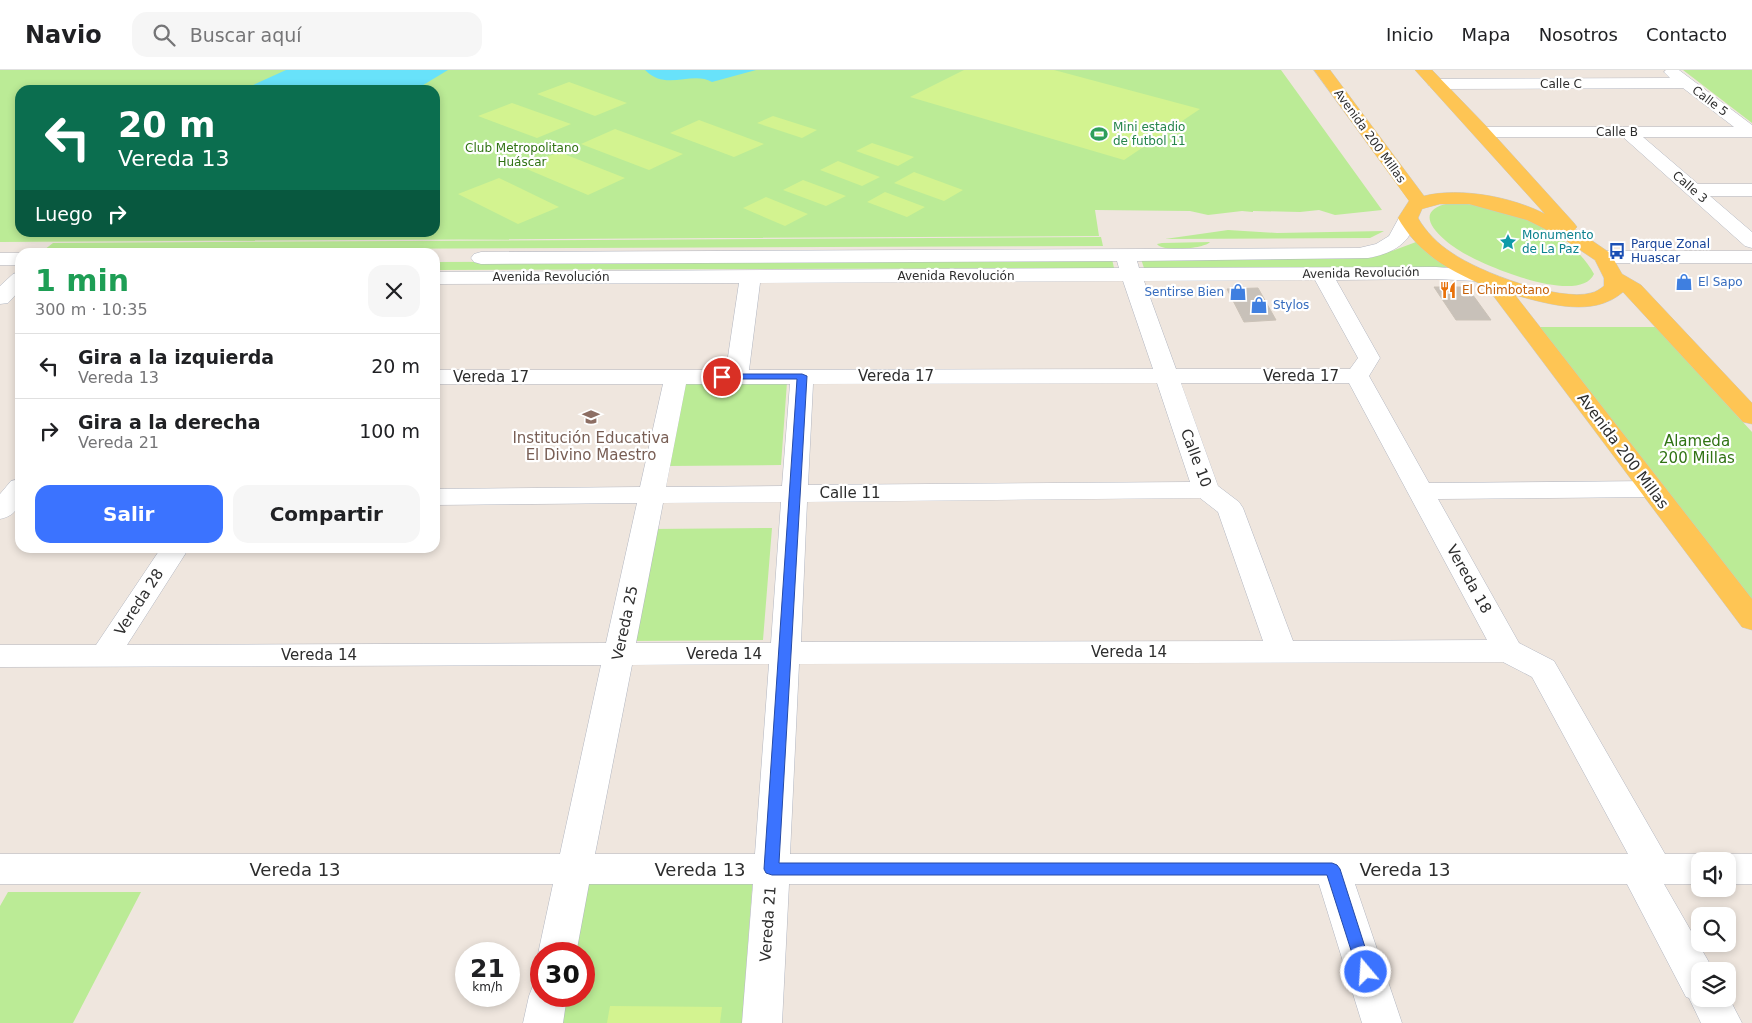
<!DOCTYPE html>
<html lang="es">
<head>
<meta charset="utf-8">
<style>
  :root { --surface:#fff; --page:#f6f6f6; --text:#202124; --muted:#757577; --line:#e0e0e0; --accent:#3b73ff }
  body { margin:0; font-family:"DejaVu Sans",sans-serif; background:var(--page); color:var(--text); height:100vh; display:flex; flex-direction:column; font-size:19px; white-space:nowrap }
  * { box-sizing:border-box; margin:0 }
  p { font-size:16px; color:var(--muted) }
  .icon { flex:none; width:28px; height:28px; fill:none; stroke:currentColor; stroke-width:2; stroke-linecap:round; stroke-linejoin:round }
  .map { position:relative; flex:1; overflow:hidden }
  .sheet { position:absolute; left:15px; top:178px; width:425px; height:305px; display:flex; flex-direction:column; background:var(--surface); border-radius:15px; box-shadow:0 2px 8px #0003 }
  .sheet>* { flex:none }
  .top-card { position:absolute; left:15px; top:15px; width:425px; height:152px; border-radius:15px; box-shadow:0 2px 8px #0003; background:#0b6e4f; color:#fff; overflow:hidden }
  .buttons { position:absolute; left:1691px; top:782px; display:grid; gap:10px }
  .buttons a { display:grid; place-items:center; width:45px; height:45px; border-radius:10px; background:var(--surface); box-shadow:0 2px 8px #0003; font-size:25px }
  .speed { position:absolute; left:455px; top:872px; display:flex; gap:10px; font-size:25px; font-weight:700; text-align:center }
  .speed>* { display:grid; place-content:center; width:65px; height:65px; border-radius:50%; background:var(--surface); box-shadow:0 2px 8px #0003; line-height:1 }
  .speed small { font-size:12px; font-weight:400 }
  .speed .limit { border:8px solid #d22; background:#fff; color:#111 }
  .pin { position:absolute; display:grid; place-items:center; width:42px; height:42px; color:#fff; margin:-21px; border:2px solid #fff; border-radius:50%; box-shadow:0 1px 5px #0007 }
  .me { position:absolute; width:55px; margin:-28px; rotate:342deg; stroke-linejoin:round; filter:drop-shadow(0 0 4px #0008) }
  .turn { display:flex; align-items:center; gap:18px; height:105px; padding:0 20px; font-size:22px }
  .turn .icon { width:65px; height:65px; stroke-width:2.5 }
  .turn b { display:block; font-size:35px; line-height:42px }
  .then { display:flex; align-items:center; height:48px; padding:0 20px; background:#0003; gap:10px; font-size:19px }
  .round { display:grid; place-items:center; flex:none; width:52px; height:52px; border-radius:15px; background:var(--page) }
  .summary { display:flex; align-items:center; justify-content:space-between; height:85px; padding:0 20px }
  h1 { font-size:30px; font-weight:700; line-height:38px; color:#1e9e55 }
  .cta { display:flex; gap:10px; margin-top:auto; padding:10px 20px }
  .cta a { flex:1; height:58px; border-radius:15px; background:var(--accent); color:#fff; font-size:20px; font-weight:700; line-height:58px; text-align:center }
  .cta a+a { background:var(--page); color:var(--text) }
  ul { padding:0; list-style:none }
  li { display:flex; align-items:center; gap:15px; height:65px; padding:0 20px; border-top:1px solid var(--line) }
  li div { flex:1 }
  li b { display:block; font-size:19px }
  li em { font-style:normal }
  header { display:flex; align-items:center; gap:30px; box-sizing:border-box; height:70px; padding:0 25px; background:var(--surface); border-bottom:1px solid var(--line) }
  header strong { font-size:24px }
  nav { display:flex; gap:28px; margin-inline-start:auto; font-size:18px }
  .search { width:350px; height:45px; background:var(--page); display:flex; align-items:center; gap:12px; box-sizing:border-box; padding:0 18px; border-radius:15px; color:var(--muted); font-size:19px }
  .map>svg:first-child { display:block }
  .green { fill:#bbeb96; fill-rule:evenodd }
  .pitch { fill:#d3f390 }
  .water { fill:#68e2fa }
  .building { fill:#c8c1b9; stroke:#cbc2b7 }
  .lines { fill:none; stroke-linecap:round; stroke-linejoin:round }
  .minor-casing { stroke:#b2b6c1; stroke-width:1 }
  .major-casing { stroke:#c8c8c8; stroke-width:1 }
  .minor { fill:#fff; fill-rule:evenodd }
  .major { fill:#fec554; fill-rule:evenodd }
  .route { fill:#3b73ff; stroke:#264ba6 }
  .labels { text-anchor:middle; dominant-baseline:central; stroke-width:4.5; stroke-linejoin:round; paint-order:stroke }
  .far-street-label { font-size:12px; fill:#2d2d2d; stroke:#fff }
  .far-leisure-label { font-size:12px; fill:#27864d; stroke:#fff; text-anchor:start }
  .far-park-label { font-size:12px; fill:#317314; stroke:#fff }
  .far-culture-label { font-size:12px; fill:#0d838f; stroke:#fff; text-anchor:start }
  .far-transit-label { font-size:12px; fill:#164399; stroke:#fff; text-anchor:start }
  .far-shop-label { font-size:12px; fill:#366cbe; stroke:#fff; text-anchor:start }
  .far-food-label { font-size:12px; fill:#c56008; stroke:#fff; text-anchor:start }
  .street-label { font-size:15px; fill:#2d2d2d; stroke:#fff }
  .education-label { font-size:15px; fill:#785e54; stroke:#fff }
  .park-label { font-size:15px; fill:#317314; stroke:#fff }
  .near-street-label { font-size:18px; fill:#2d2d2d; stroke:#fff }
</style>
</head>
<body>
<header>
<strong>Navio</strong>
<div class="search"><svg class="icon" aria-label="search" viewBox="0 0 24 24"><circle cx="10" cy="10" r="6"/><path d="M15 15l6 6"/></svg>Buscar aquí</div>
<nav><a>Inicio</a><a>Mapa</a><a>Nosotros</a><a>Contacto</a></nav>
</header>
<div class="map">
<svg width="1752" height="953" viewBox="0 0 1752 953">
  <rect width="100%" height="100%" fill="#efe6de"/>
  <path class="green" d="M0,0H1281L1382,140L1335,145L1319,140L1300,142L1253,141V142L1242,141L1208,145L1190,141L1095,140L1099,166L0,172ZM20,20H435V162H20Z
    M1683,0H1752V53Z
    M1450,133C1499,133 1570,159 1594,204C1580,235 1491,198 1469,186C1449,176 1403,142 1450,133Z
    M1228,160L1277,163L1384,161L1370,168L1165,169Z
    M1101,167L1103,176L44,180L53,173Z
    M1210,172C1204,179 1162,182 1157,174L1162,173Z
    M1416,172L1449,196L1443,198H1144L1141,189L1367,185L1392,181Z
    M1112,189L1114,198L435,200V192Z
    M1536,257H1656L1752,362V535Z
    M787,312L781,395L668,396L683,313Z
    M772,458L763,570L631,571L652,459Z
    M753,806L742,953H557L562,926H584V884H570L585,809Z
    M8,822H141L73,953H0V836Z"/>
  <path class="pitch" d="M964,0H1054L1200,39L1124,90L910,27Z
    M569,12L627,33L595,46L537,24Z
    M512,33L571,54L537,68L478,46Z
    M773,46L817,60L802,68L757,53Z
    M699,50L764,74L734,87L670,63Z
    M615,59L683,84L649,100L581,74Z
    M872,73L914,87L898,96L856,81Z
    M559,82L625,108L588,125L522,97Z
    M838,91L880,107L862,116L820,100Z
    M914,102L963,120L944,131L894,113Z
    M499,108L559,137L518,154L458,124Z
    M803,110L846,126L826,136L783,120Z
    M885,122L925,137L907,147L867,132Z
    M766,127L808,144L785,156L743,138Z
    M610,936L722,937L720,953H607Z"/>
  <path class="water" d="M286,0H448L415,20H242Z
    M645,0H756L712,12C692,0 666,22 645,0Z"/>
  <path class="building" d="M1434,217H1467L1491,250H1456Z
    M1258,218L1276,250L1244,252L1227,219Z"/>
  <g class="lines">
    <g class="minor-casing">
      <path id="minor" d="M1666,0H1679L1752,55V67H1643L1698,114H1752V126H1710L1752,162V178L1745,176L1623,67H1482L1476,66L1473,62L1476,58L1482,57H1734L1683,18L1436,19L1430,17L1428,14L1430,11L1436,9L1670,8L1664,2Z
        M1408,142L1415,144L1418,148C1409,174 1394,183 1368,188L1137,191L1139,198L1436,197L1484,201L1487,205L1484,209L1477,211L1436,209L1336,210L1380,288L1369,306L1429,413L1652,411L1661,413L1665,419L1661,425L1652,427L1438,429L1519,573L1554,591L1665,784H1700L1713,788L1714,791L1715,788L1728,784H1752V814H1728V791H1700V814H1664L1714,901H1700V929H1728V926L1742,953H1701L1689,928L1686,927L1627,814H1355L1402,953H1362L1319,814H789L782,953H742L753,814H589L576,884H541V891L538,884L553,814H0V784H560L601,595L0,597V575H96L161,478H189L127,575L606,573L637,433L435,435V419L640,417L663,314H435V300H726L739,213L435,214V202L1119,198L1117,191L481,194L474,192L471,188L474,184L481,182L1359,178L1376,174L1389,166L1401,144ZM1315,210L1358,288L1350,299H1176L1144,211ZM1123,211L1153,299L749,300L760,213ZM1157,313L1190,412L808,415L813,314ZM1181,313H1349L1487,570L1293,571L1243,438L1239,432L1218,416ZM686,314H790L782,416L666,417ZM1200,428L1218,442L1263,571L801,572L807,432ZM781,432L771,573H636L663,433ZM1503,592L1532,607L1628,784H790L799,594ZM769,594L755,784H595L632,595Z
        M1603,181H1752V193H1603L1596,191L1593,187L1596,183Z
        M0,183H20V195H0Z
        M20,202V220L8,233L0,234V216L13,204Z
        M20,409C20,428 23,444 0,449V424L11,411Z
        M541,911V926H567L563,953H523L529,926L534,913Z"/>
    </g>
    <g class="major-casing">
      <path id="major" d="M1314,0H1330L1424,126C1460,117 1512,127 1545,144L1415,0H1432L1488,58L1574,153L1577,157L1575,159L1610,183L1622,204L1641,215L1752,333V354L1743,352L1623,222C1593,248 1549,234 1515,225L1752,529V560L1742,557L1486,216C1449,201 1418,183 1398,148L1409,131ZM1440,134H1469L1527,150L1559,166L1595,190L1604,208V216C1600,219 1596,222 1591,223C1559,232 1479,202 1452,183C1438,174 1426,162 1418,148L1422,139Z"/>
    </g>
    <use href="#minor" class="minor"/>
    <use href="#major" class="major"/>
  </g>
  <path class="route" d="M722,304H802L807,306L779,793H1332L1337,795L1340,799L1373,902L1371,907L1366,909L1360,907L1358,902L1327,805H772L766,803L764,799L797,309H718V305Z"/>
  <defs>
    <g id="stadium-bare" transform="scale(1.35)"><path d="M0-5a6.5 5 0 1 0 0 10a6.5 5 0 1 0 0-10ZM-3.5-1.8h7v3.6h-7Z" fill="#2e9e5b" stroke="#fff" stroke-width="2.5" paint-order="stroke"/></g>
    <g id="sight-bare" transform="scale(1.35)"><path d="M0-6L1.8-2.2L6-1.7L2.9 1.2L3.7 5.4L0 3.3L-3.7 5.4L-2.9 1.2L-6-1.7L-1.8-2.2Z" fill="#0f9aa8" stroke="#fff" stroke-width="2.5" paint-order="stroke"/></g>
    <g id="bus-bare" transform="scale(1.35)"><path d="M-5-6H5V4H4V6H2V4H-2V6H-4V4H-5ZM-3.5-4V0h7V-4ZM-3.5 1.2v1.5H-2V1.2ZM2 1.2v1.5H3.5V1.2Z" fill="#1a4fb4" stroke="#fff" stroke-width="2.5" paint-order="stroke"/></g>
    <g id="shop-bare" transform="scale(1.35)"><path d="M-5-2.5h2.3a2.7 3.5 0 0 1 5.4 0H5L5.5 6h-11ZM-1.5-2.5h3a1.5 2.3 0 0 0-3 0Z" fill="#3f7fe0" stroke="#fff" stroke-width="2.5" paint-order="stroke"/></g>
    <g id="restaurant-bare" transform="scale(1.35)"><path d="M-5-6h1v4h1v-4h1v4h1v-4h1v5L-1.5 .5V6h-2V.5L-5-1ZM5-6V6H3V1.5H1.5Q1.5-4 5-6Z" fill="#e8710a" stroke="#fff" stroke-width="2.5" paint-order="stroke"/></g>
    <g id="school-bare" transform="scale(1.35)"><path d="M0-5L7-2L0 1L-7-2ZM-4 1L0 2.5L4 1V4Q0 6-4 4Z" fill="#8d6e63" stroke="#fff" stroke-width="2.5" paint-order="stroke"/></g>
  </defs>
  <g fill-rule="evenodd">
    <use href="#stadium-bare" x="1099" y="64"/>
    <use href="#sight-bare" x="1508" y="172"/>
    <use href="#bus-bare" x="1617" y="181"/>
    <use href="#shop-bare" x="1684" y="212"/>
    <use href="#restaurant-bare" x="1448" y="220"/>
    <use href="#shop-bare" x="1238" y="222"/>
    <use href="#shop-bare" x="1259" y="235"/>
    <use href="#school-bare" x="591" y="347"/>
  </g>
  <g class="labels">
    <g class="far-street-label">
      <text x="1561" y="14">Calle C</text>
      <text transform="translate(1710 31) rotate(37)">Calle 5</text>
      <text x="1617" y="62">Calle B</text>
      <text transform="translate(1370 66) rotate(54)">Avenida 200 Millas</text>
      <text transform="translate(1690 117) rotate(41)">Calle 3</text>
      <text transform="translate(1361 203) rotate(-1)">Avenida Revolución</text>
      <text x="956" y="206">Avenida Revolución</text>
      <text x="551" y="207">Avenida Revolución</text>
    </g>
    <g class="far-leisure-label">
      <text x="1113" y="57">Mini estadio<tspan x="1113" dy="14">de futbol 11</tspan></text>
    </g>
    <g class="far-park-label">
      <text x="522" y="78">Club Metropolitano<tspan x="522" dy="14">Huáscar</tspan></text>
    </g>
    <g class="far-culture-label">
      <text x="1522" y="165">Monumento<tspan x="1522" dy="14">de La Paz</tspan></text>
    </g>
    <g class="far-transit-label">
      <text x="1631" y="174">Parque Zonal<tspan x="1631" dy="14">Huascar</tspan></text>
    </g>
    <g class="far-shop-label">
      <text x="1698" y="212">El Sapo</text>
      <text x="1224" y="222" text-anchor="end">Sentirse Bien</text>
      <text x="1273" y="235">Stylos</text>
    </g>
    <g class="far-food-label">
      <text x="1462" y="220">El Chimbotano</text>
    </g>
    <g class="street-label">
      <text x="896" y="306">Vereda 17</text>
      <text x="1301" y="306">Vereda 17</text>
      <text x="491" y="307">Vereda 17</text>
      <text transform="translate(1623 381) rotate(53)">Avenida 200 Millas</text>
      <text transform="translate(1196 388) rotate(69)">Calle 10</text>
      <text x="850" y="423">Calle 11</text>
      <text transform="translate(1469 509) rotate(61)">Vereda 18</text>
      <text transform="translate(139 532) rotate(-57)">Vereda 28</text>
      <text transform="translate(625 553) rotate(-78)">Vereda 25</text>
      <text x="1129" y="582">Vereda 14</text>
      <text x="724" y="584">Vereda 14</text>
      <text x="319" y="585">Vereda 14</text>
      <text transform="translate(768 854) rotate(-86)">Vereda 21</text>
    </g>
    <g class="education-label">
      <text x="591" y="368">Institución Educativa<tspan x="591" dy="17">El Divino Maestro</tspan></text>
    </g>
    <g class="park-label">
      <text x="1697" y="371">Alameda<tspan x="1697" dy="17">200 Millas</tspan></text>
    </g>
    <g class="near-street-label">
      <text x="295" y="799">Vereda 13</text>
      <text x="700" y="799">Vereda 13</text>
      <text x="1405" y="799">Vereda 13</text>
    </g>
  </g>
</svg>
<div class="buttons">
<a><svg class="icon" aria-label="sound" viewBox="0 0 24 24"><path d="M4 9h4l5-4v14l-5-4H4zM17 9q2 3 0 6"/></svg></a>
<a><svg class="icon" aria-label="search" viewBox="0 0 24 24"><circle cx="10" cy="10" r="6"/><path d="M15 15l6 6"/></svg></a>
<a><svg class="icon" aria-label="layers" viewBox="0 0 24 24"><path d="M12 4l9 5-9 5-9-5zM3 14l9 5 9-5"/></svg></a>
</div>
<div class="speed"><div>21<small>km/h</small></div><div class="limit">30</div></div>
<div class="pin" style="left:722px;top:307px;background:#d93025"><svg class="icon" aria-label="arrive" viewBox="0 0 24 24"><path d="M6 21V4h12l-3 4 3 4H6"/></svg></div>
<svg class="me" style="left:1366px;top:902px" viewBox="-20 -20 40 40"><circle r="17" fill="#3b73ff" stroke="#fff" stroke-width="3"/><path d="M0-11L8 9 0 5-8 9z" fill="#fff"/></svg>
<div class="top-card">
<div class="turn"><svg class="icon" aria-label="left" viewBox="0 0 24 24"><path d="M17 20v-9H6M10 6l-5 5 5 5"/></svg><div><b>20 m</b>Vereda 13</div></div>
<div class="then">Luego<svg class="icon" aria-label="right" viewBox="0 0 24 24"><path d="M7 20v-9h11M14 6l5 5-5 5"/></svg></div>
</div>
<section class="sheet">
<div class="summary"><div><h1>1 min</h1><p>300 m · 10:35</p></div><a class="round"><svg class="icon" aria-label="close" viewBox="0 0 24 24"><path d="M6 6l12 12M18 6L6 18"/></svg></a></div>
<ul>
<li><svg class="icon" aria-label="left" viewBox="0 0 24 24"><path d="M17 20v-9H6M10 6l-5 5 5 5"/></svg><div><b>Gira a la izquierda</b><p>Vereda 13</p></div><em>20 m</em></li>
<li><svg class="icon" aria-label="right" viewBox="0 0 24 24"><path d="M7 20v-9h11M14 6l5 5-5 5"/></svg><div><b>Gira a la derecha</b><p>Vereda 21</p></div><em>100 m</em></li>
</ul>
<div class="cta"><a>Salir</a><a>Compartir</a></div>
</section>
</div>
</body>
</html>
